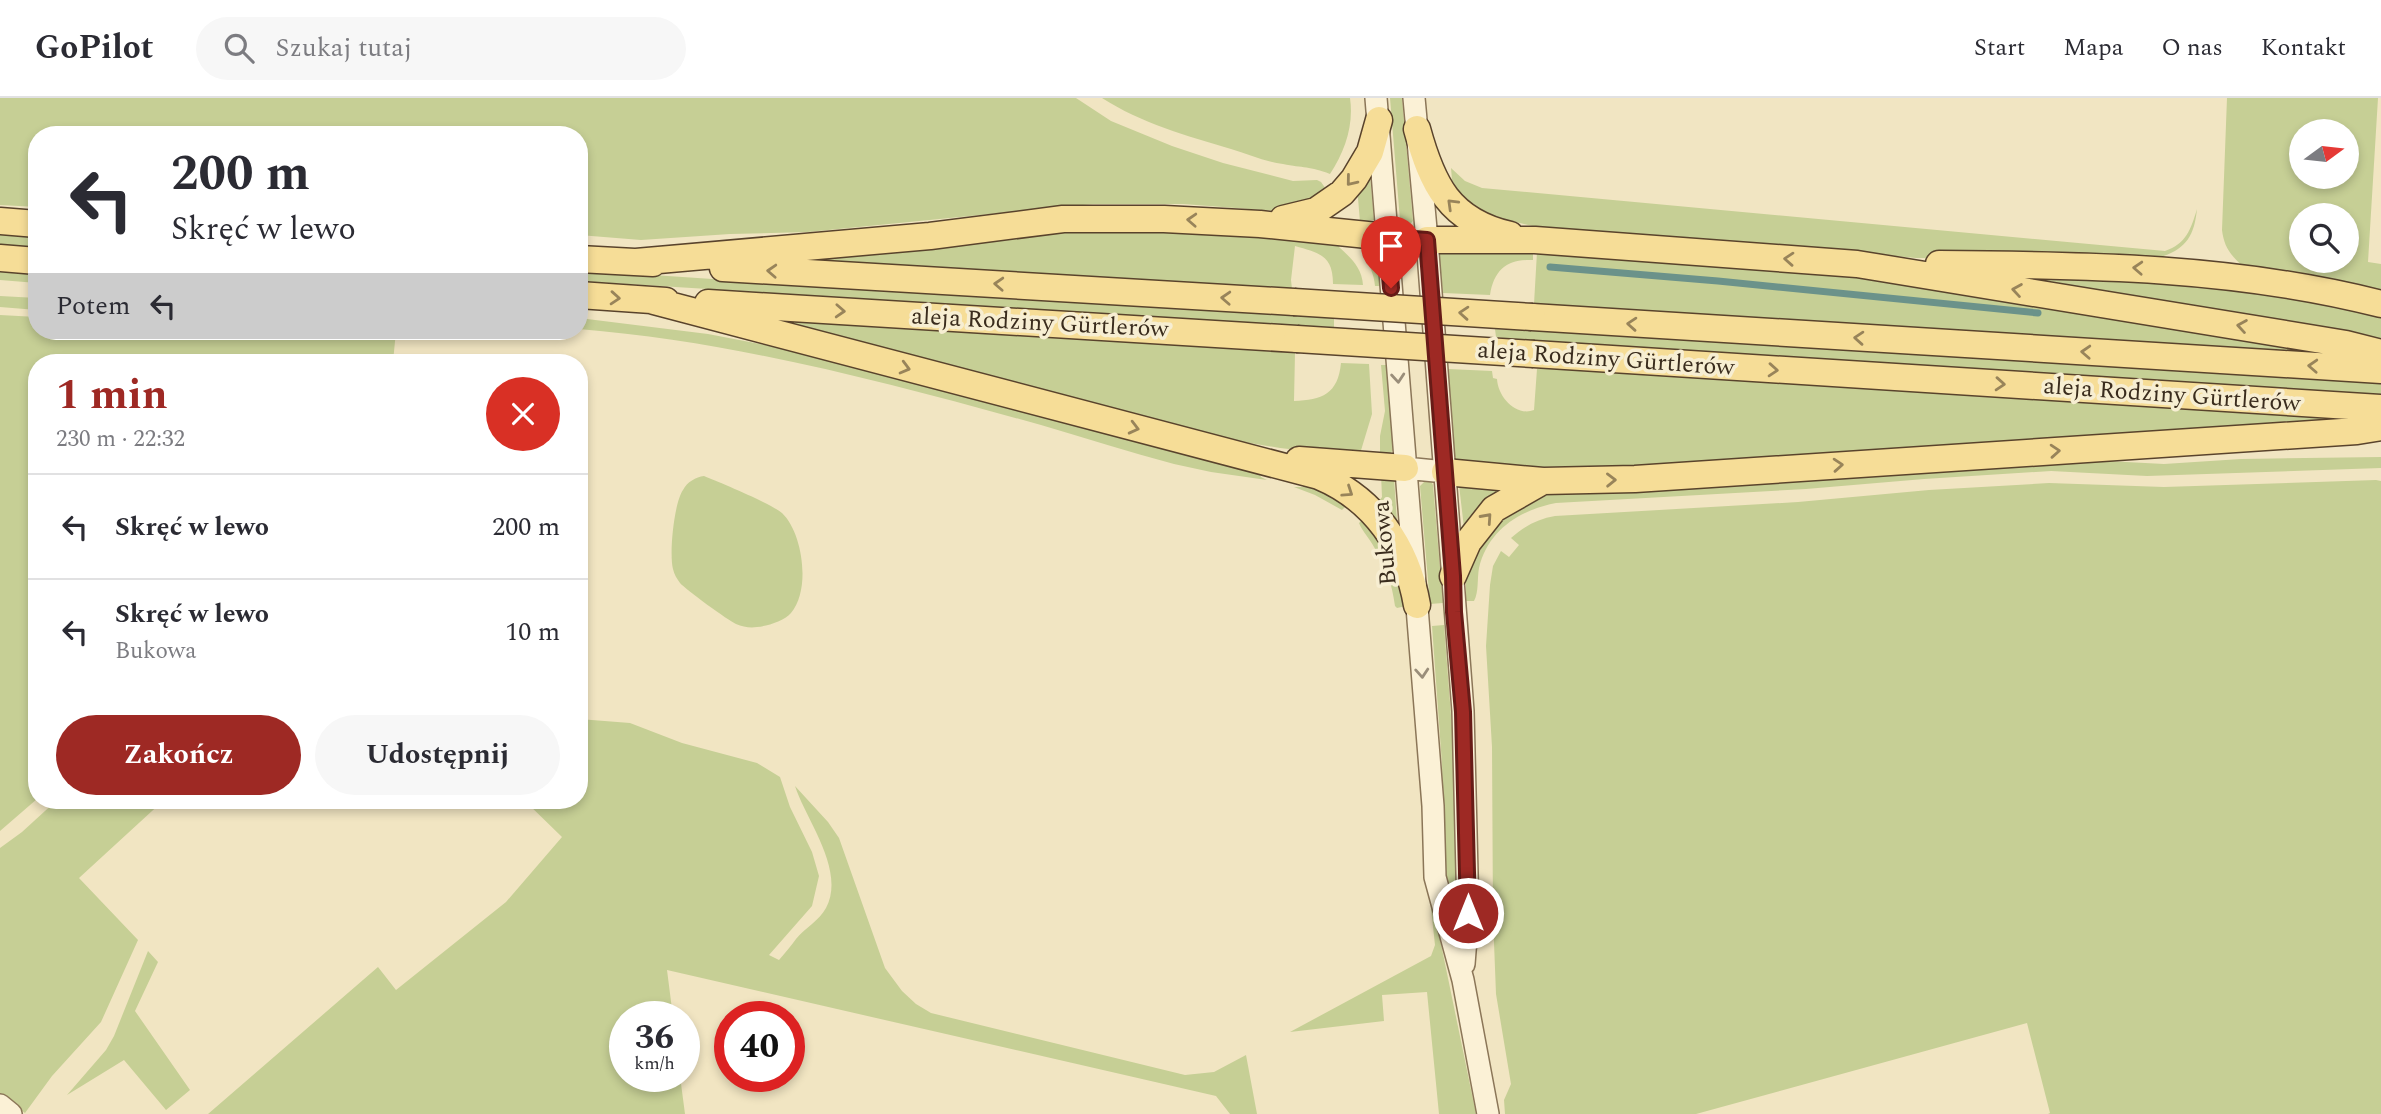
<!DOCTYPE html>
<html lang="pl">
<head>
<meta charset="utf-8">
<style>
  :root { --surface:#fff; --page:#f7f7f7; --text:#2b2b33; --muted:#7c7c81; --line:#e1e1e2; --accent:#9e2924 }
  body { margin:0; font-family:Spectral,serif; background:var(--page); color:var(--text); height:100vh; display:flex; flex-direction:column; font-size:26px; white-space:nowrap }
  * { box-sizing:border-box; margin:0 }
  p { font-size:23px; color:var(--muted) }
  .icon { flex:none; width:38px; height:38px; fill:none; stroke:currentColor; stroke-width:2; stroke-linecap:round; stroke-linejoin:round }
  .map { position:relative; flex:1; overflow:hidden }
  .drawer { position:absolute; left:28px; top:256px; width:560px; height:455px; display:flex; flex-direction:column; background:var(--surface); border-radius:28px; box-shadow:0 4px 10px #0003 }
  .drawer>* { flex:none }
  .banner { position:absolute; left:28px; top:28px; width:560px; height:214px; border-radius:28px; box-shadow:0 4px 10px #0003; background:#fff; color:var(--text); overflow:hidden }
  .needle { width:46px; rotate:75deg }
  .fabs { position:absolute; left:2289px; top:21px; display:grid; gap:14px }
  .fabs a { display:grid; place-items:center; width:70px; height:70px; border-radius:50%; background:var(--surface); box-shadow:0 4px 10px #0003; font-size:35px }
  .speed { position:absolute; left:609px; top:903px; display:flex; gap:14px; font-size:35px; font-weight:700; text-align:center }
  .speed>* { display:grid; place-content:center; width:91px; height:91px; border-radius:50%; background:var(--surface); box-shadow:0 4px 10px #0003; line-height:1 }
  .speed small { font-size:18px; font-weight:400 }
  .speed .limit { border:10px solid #d22; background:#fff; color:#111 }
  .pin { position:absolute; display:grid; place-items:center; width:60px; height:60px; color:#fff; margin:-72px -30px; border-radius:50% 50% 50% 0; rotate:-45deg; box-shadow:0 0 7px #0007 }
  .pin .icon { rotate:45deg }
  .me { position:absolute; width:77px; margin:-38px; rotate:0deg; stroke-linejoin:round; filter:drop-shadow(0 0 5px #0008) }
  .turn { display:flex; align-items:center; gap:24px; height:147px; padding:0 28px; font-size:32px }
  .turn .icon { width:91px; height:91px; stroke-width:2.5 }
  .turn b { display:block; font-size:49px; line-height:60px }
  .then { display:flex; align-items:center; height:66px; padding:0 28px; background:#0003; gap:14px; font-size:26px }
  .round { display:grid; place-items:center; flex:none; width:74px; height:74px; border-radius:37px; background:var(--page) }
  .head { display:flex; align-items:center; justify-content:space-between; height:119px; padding:0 28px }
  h1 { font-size:42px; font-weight:700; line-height:52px; color:var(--accent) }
  .action { display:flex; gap:14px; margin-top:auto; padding:14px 28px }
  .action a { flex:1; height:80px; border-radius:42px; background:var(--accent); color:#fff; font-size:28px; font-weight:700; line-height:80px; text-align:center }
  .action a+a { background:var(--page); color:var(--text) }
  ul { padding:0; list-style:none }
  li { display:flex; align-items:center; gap:21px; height:105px; padding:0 28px; border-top:2px solid var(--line) }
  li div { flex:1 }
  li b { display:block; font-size:26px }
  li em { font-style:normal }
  header { display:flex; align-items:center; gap:42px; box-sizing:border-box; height:98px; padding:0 35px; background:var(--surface); border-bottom:2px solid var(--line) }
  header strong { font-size:33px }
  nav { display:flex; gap:38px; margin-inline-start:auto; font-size:24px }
  .search { width:490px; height:63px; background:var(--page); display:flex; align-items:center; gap:18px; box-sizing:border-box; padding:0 24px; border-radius:38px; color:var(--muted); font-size:26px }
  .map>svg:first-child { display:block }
  .green { fill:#c6cf95; fill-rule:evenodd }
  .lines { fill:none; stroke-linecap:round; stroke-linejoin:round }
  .stream { stroke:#6b928a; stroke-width:7 }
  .minor-casing { stroke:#8b7658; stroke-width:24 }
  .major-casing { stroke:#59432c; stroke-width:29 }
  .minor { stroke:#fbf1d6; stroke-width:21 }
  .major { stroke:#f6dd97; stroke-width:26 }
  .major-bridge-casing { stroke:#59432c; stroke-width:29; stroke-linecap:butt }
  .major-bridge { stroke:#f6dd97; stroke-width:26 }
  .oneway { stroke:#98845a }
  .oneway2 { stroke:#9a8e7a }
  .route-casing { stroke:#671b17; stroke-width:18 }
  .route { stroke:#9e2924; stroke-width:12 }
  .labels { text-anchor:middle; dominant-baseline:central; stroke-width:7; stroke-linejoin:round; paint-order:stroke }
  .street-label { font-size:24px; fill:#3a2c1d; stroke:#f7eed2 }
</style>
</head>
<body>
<header>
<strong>GoPilot</strong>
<div class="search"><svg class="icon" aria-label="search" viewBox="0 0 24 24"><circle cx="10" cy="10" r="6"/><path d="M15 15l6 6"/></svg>Szukaj tutaj</div>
<nav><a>Start</a><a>Mapa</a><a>O nas</a><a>Kontakt</a></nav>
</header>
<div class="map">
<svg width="2381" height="1016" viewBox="0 0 2381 1016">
  <rect width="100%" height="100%" fill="#f1e5c2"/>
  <path class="green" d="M0,0H1076L1111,23L1172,48L1223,65L1293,83L1317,82L1321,84L1328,94L1318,104L1277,113L1183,106H1093L808,134L730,136L641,142L579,137V37H37V109L0,107Z
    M1102,0H1350C1354,27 1345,53 1330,76C1310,68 1303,70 1283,66C1266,64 1248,56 1231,51C1187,38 1141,25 1102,0Z
    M1390,0H1402L1413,123L1410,126H1402L1400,122Z
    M2227,0H2378L2368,164L2381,166V198L2245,170C2232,159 2224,150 2222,132ZM2301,33H2347V79H2301ZM2301,117H2347V163H2301Z
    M1451,70L1465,83L1482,90L2165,153C2186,146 2191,131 2197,111C2194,141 2184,153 2154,161L1916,160L1801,149L1549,132L1491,118L1475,109L1459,95L1452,82Z
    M1370,78L1374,122L1360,124L1358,100L1354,94Z
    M1138,131L1339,143V149C1351,160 1362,170 1363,187L1333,186C1333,157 1319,155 1295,148L1291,182L1292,191L781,160L1052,135Z
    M0,136L37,138V149L0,147Z
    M1361,144L1378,147L1381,188H1375C1374,172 1364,160 1361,144Z
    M1439,154L1533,155V162C1508,161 1494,171 1490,197L1443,195Z
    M1537,154L1864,178L2351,257L2084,243L1534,206Z
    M0,171L37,174V185L0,182Z
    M579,172L1011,201L1297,217L1334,220V229L1296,228L579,183Z
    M2038,179L2219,187L2381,215V241L2038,183Z
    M0,198L37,200V212L0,209Z
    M0,217L37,219V233H396L393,264H37V701L0,733Z
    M753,219L1295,255L1294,303C1322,302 1338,296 1341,265L1369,266L1372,316L1359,359L1280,350L1214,339Z
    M579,220L708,236L811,256L1034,314L1176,355L1258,374L1261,379L1267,382L1211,374L1174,366C1129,354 1086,340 1041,327C889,285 737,244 579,231Z
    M1495,231L1601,235L2381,285V297L1537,244L1496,239Z
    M1381,267H1387L1394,351L1388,358L1380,360V338L1385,313Z
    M1563,269L2353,320L1625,368L1538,369L1455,362L1448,271L1492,273L1493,280L1497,281C1498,299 1516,319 1534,312L1537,271Z
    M2381,359V370L2147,378L2051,373L1924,381L1806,391L1556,405C1520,412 1488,432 1479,470C1477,481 1479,494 1474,503H1466V476L1492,424L1549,394L2088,362L2164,366L2241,361Z
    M1381,376L1394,380L1397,424L1377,406L1382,399Z
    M704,378C719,384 772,406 782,415C803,435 811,492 791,515C784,523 768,528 757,529C750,530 743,529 736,526C729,523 685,491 680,485C677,481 674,476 673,471C669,456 674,405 683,392C687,384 696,379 704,378Z
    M2376,382L2381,383V1016H2048L2050,1015L2027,925L1696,1016H1505L1504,1002L1511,986L1496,896L1493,819L1492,649L1486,548L1490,487L1493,468L1501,453L1509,459L1519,447L1511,440C1524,428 1538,421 1555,418L1798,404L1929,392L2049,385L2164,389Z
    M1425,383H1431L1433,387L1443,505L1430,506L1420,388Z
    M1305,385L1348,406L1342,412L1315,397L1294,389H1303Z
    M1459,387L1504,392L1464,430Z
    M1365,419L1388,449L1406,508L1397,510L1395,508C1392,486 1386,467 1374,449C1370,441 1362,433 1359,425Z
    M1444,527L1457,695L1458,817L1456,818L1454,816L1444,766L1442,666L1432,528Z
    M579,621L630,625L682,645L757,665L780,679L790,709L812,754L819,778L812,808L769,857L779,862C785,855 791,848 796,841C805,830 819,823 826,810C846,772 806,722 795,688L828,724L839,740L885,870L902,893L916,906L931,915L1185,977L1214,974L1246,957L1257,1016H1230L1216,998L667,872L673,919H625V978H680L685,1016H208L378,869L396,892L506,804L562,739L524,702H579Z
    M57,702H164L79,780L138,842L101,924L52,978L25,1015L0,997V750L22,734Z
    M1428,783L1476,1016H1439L1427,894L1382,897L1384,923L1290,934L1431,858L1435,847Z
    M148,853L158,864L135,913L190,992L166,1012L124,962L67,997L106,952L114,938Z"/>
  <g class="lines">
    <path class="stream" d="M1550,169L1718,183L2038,215"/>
    <g class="minor-casing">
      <path id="minor" d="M1376,0L1433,708L1435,779L1463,882L1488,1016
        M1414,0L1427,142L1463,613L1468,815L1464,866
        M1387,139L1427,142
        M1405,370L1445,374
        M0,1007L11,1016"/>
    </g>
    <g class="major-casing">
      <path id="major" d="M1417,31C1432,86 1449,123 1510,137
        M1283,121L1316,113L1342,95L1354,81L1370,54L1379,22
        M0,123L37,126
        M1427,142H1535L1857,166L2346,246L2381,255
        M0,160L37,163
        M579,161L653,165
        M636,164L930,138L1063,121H1164L1260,126L1387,139
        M1939,166C2087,167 2237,169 2381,206
        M723,170L1294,204
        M579,197L666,203
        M650,202L1319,378C1374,401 1407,449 1417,507
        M708,205L1297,241
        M1532,219L2381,272
        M1534,256L2381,310
        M1299,362L1405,370
        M1445,374L1543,383L1635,381L2357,333L2381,329
        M1453,478L1468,444L1494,411L1543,383"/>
    </g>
    <use href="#minor" class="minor"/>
    <use href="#major" class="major"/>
    <g class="major-bridge-casing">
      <path id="major-bridge" d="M1294,204L1532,219
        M1297,241L1534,256"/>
    </g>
    <use href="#major-bridge" class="major-bridge"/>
  </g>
  <defs><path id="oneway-chevron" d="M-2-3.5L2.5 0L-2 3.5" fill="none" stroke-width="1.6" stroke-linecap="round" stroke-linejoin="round" transform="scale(1.75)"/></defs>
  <g class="oneway">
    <use href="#oneway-chevron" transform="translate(1351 83) rotate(129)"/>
    <use href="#oneway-chevron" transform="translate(1452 106) rotate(-136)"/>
    <use href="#oneway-chevron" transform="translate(1192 122) rotate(-177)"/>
    <use href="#oneway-chevron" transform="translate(1789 161) rotate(-176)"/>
    <use href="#oneway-chevron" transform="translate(2138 170) rotate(-177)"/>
    <use href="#oneway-chevron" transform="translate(772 173) rotate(-177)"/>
    <use href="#oneway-chevron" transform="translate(999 186) rotate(-177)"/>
    <use href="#oneway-chevron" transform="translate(2017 192) rotate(-171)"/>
    <use href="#oneway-chevron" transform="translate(615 200) rotate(4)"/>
    <use href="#oneway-chevron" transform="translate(1226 200) rotate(-177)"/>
    <use href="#oneway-chevron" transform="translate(840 213) rotate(3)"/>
    <use href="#oneway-chevron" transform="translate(1464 215) rotate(-176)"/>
    <use href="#oneway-chevron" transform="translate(1632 226) rotate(-176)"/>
    <use href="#oneway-chevron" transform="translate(2242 228) rotate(-171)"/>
    <use href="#oneway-chevron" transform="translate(1859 240) rotate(-176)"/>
    <use href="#oneway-chevron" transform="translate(2086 254) rotate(-177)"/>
    <use href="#oneway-chevron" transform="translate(2313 268) rotate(-177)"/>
    <use href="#oneway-chevron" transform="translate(905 270) rotate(15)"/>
    <use href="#oneway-chevron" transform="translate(1773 272) rotate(4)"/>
    <use href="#oneway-chevron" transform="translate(2000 286) rotate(4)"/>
    <use href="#oneway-chevron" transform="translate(1134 330) rotate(14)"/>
    <use href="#oneway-chevron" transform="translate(2055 353) rotate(-4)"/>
    <use href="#oneway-chevron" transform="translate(1838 367) rotate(-4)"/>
    <use href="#oneway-chevron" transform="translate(1611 382) rotate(-1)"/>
    <use href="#oneway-chevron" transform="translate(1348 394) rotate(34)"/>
    <use href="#oneway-chevron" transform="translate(1487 420) rotate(-48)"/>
  </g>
  <g class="oneway2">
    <use href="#oneway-chevron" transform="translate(1398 280) rotate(85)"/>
    <use href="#oneway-chevron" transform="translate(1422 575) rotate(86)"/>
  </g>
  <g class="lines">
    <g class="route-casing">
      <path id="route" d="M1391,190L1387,139L1427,142L1453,478L1454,514L1463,614L1468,815"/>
    </g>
    <use href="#route" class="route"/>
  </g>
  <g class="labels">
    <g class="street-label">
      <text transform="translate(1040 225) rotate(3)">aleja Rodziny Gürtlerów</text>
      <text transform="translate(1606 261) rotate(4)">aleja Rodziny Gürtlerów</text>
      <text transform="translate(2172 297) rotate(4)">aleja Rodziny Gürtlerów</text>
      <text transform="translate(1385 445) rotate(-95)">Bukowa</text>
    </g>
  </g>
</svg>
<div class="fabs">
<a><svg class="needle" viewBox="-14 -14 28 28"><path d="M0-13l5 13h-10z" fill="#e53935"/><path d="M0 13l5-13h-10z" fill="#7c7c81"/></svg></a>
<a><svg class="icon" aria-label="search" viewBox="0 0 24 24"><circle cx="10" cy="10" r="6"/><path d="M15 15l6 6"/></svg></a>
</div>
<div class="speed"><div>36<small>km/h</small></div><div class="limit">40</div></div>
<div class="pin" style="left:1391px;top:190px;background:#d93025"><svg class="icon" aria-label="arrive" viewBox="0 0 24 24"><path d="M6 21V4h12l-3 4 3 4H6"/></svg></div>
<svg class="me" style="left:1468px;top:815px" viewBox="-20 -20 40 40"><circle r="17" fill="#9e2924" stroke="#fff" stroke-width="3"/><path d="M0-11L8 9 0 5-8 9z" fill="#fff"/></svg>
<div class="banner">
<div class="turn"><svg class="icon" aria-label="left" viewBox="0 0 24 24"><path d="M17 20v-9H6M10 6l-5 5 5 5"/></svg><div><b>200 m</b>Skręć w lewo</div></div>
<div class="then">Potem<svg class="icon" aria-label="left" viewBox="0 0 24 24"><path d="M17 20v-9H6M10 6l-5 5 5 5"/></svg></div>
</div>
<section class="drawer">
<div class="head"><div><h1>1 min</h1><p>230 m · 22:32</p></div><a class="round" style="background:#d93025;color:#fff"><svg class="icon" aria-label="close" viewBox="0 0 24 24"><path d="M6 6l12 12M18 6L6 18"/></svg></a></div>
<ul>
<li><svg class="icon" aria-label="left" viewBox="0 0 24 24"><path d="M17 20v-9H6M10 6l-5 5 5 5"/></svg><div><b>Skręć w lewo</b></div><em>200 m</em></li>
<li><svg class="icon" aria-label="left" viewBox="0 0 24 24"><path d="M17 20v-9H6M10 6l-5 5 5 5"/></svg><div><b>Skręć w lewo</b><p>Bukowa</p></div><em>10 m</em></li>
</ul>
<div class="action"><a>Zakończ</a><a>Udostępnij</a></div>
</section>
</div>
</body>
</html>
